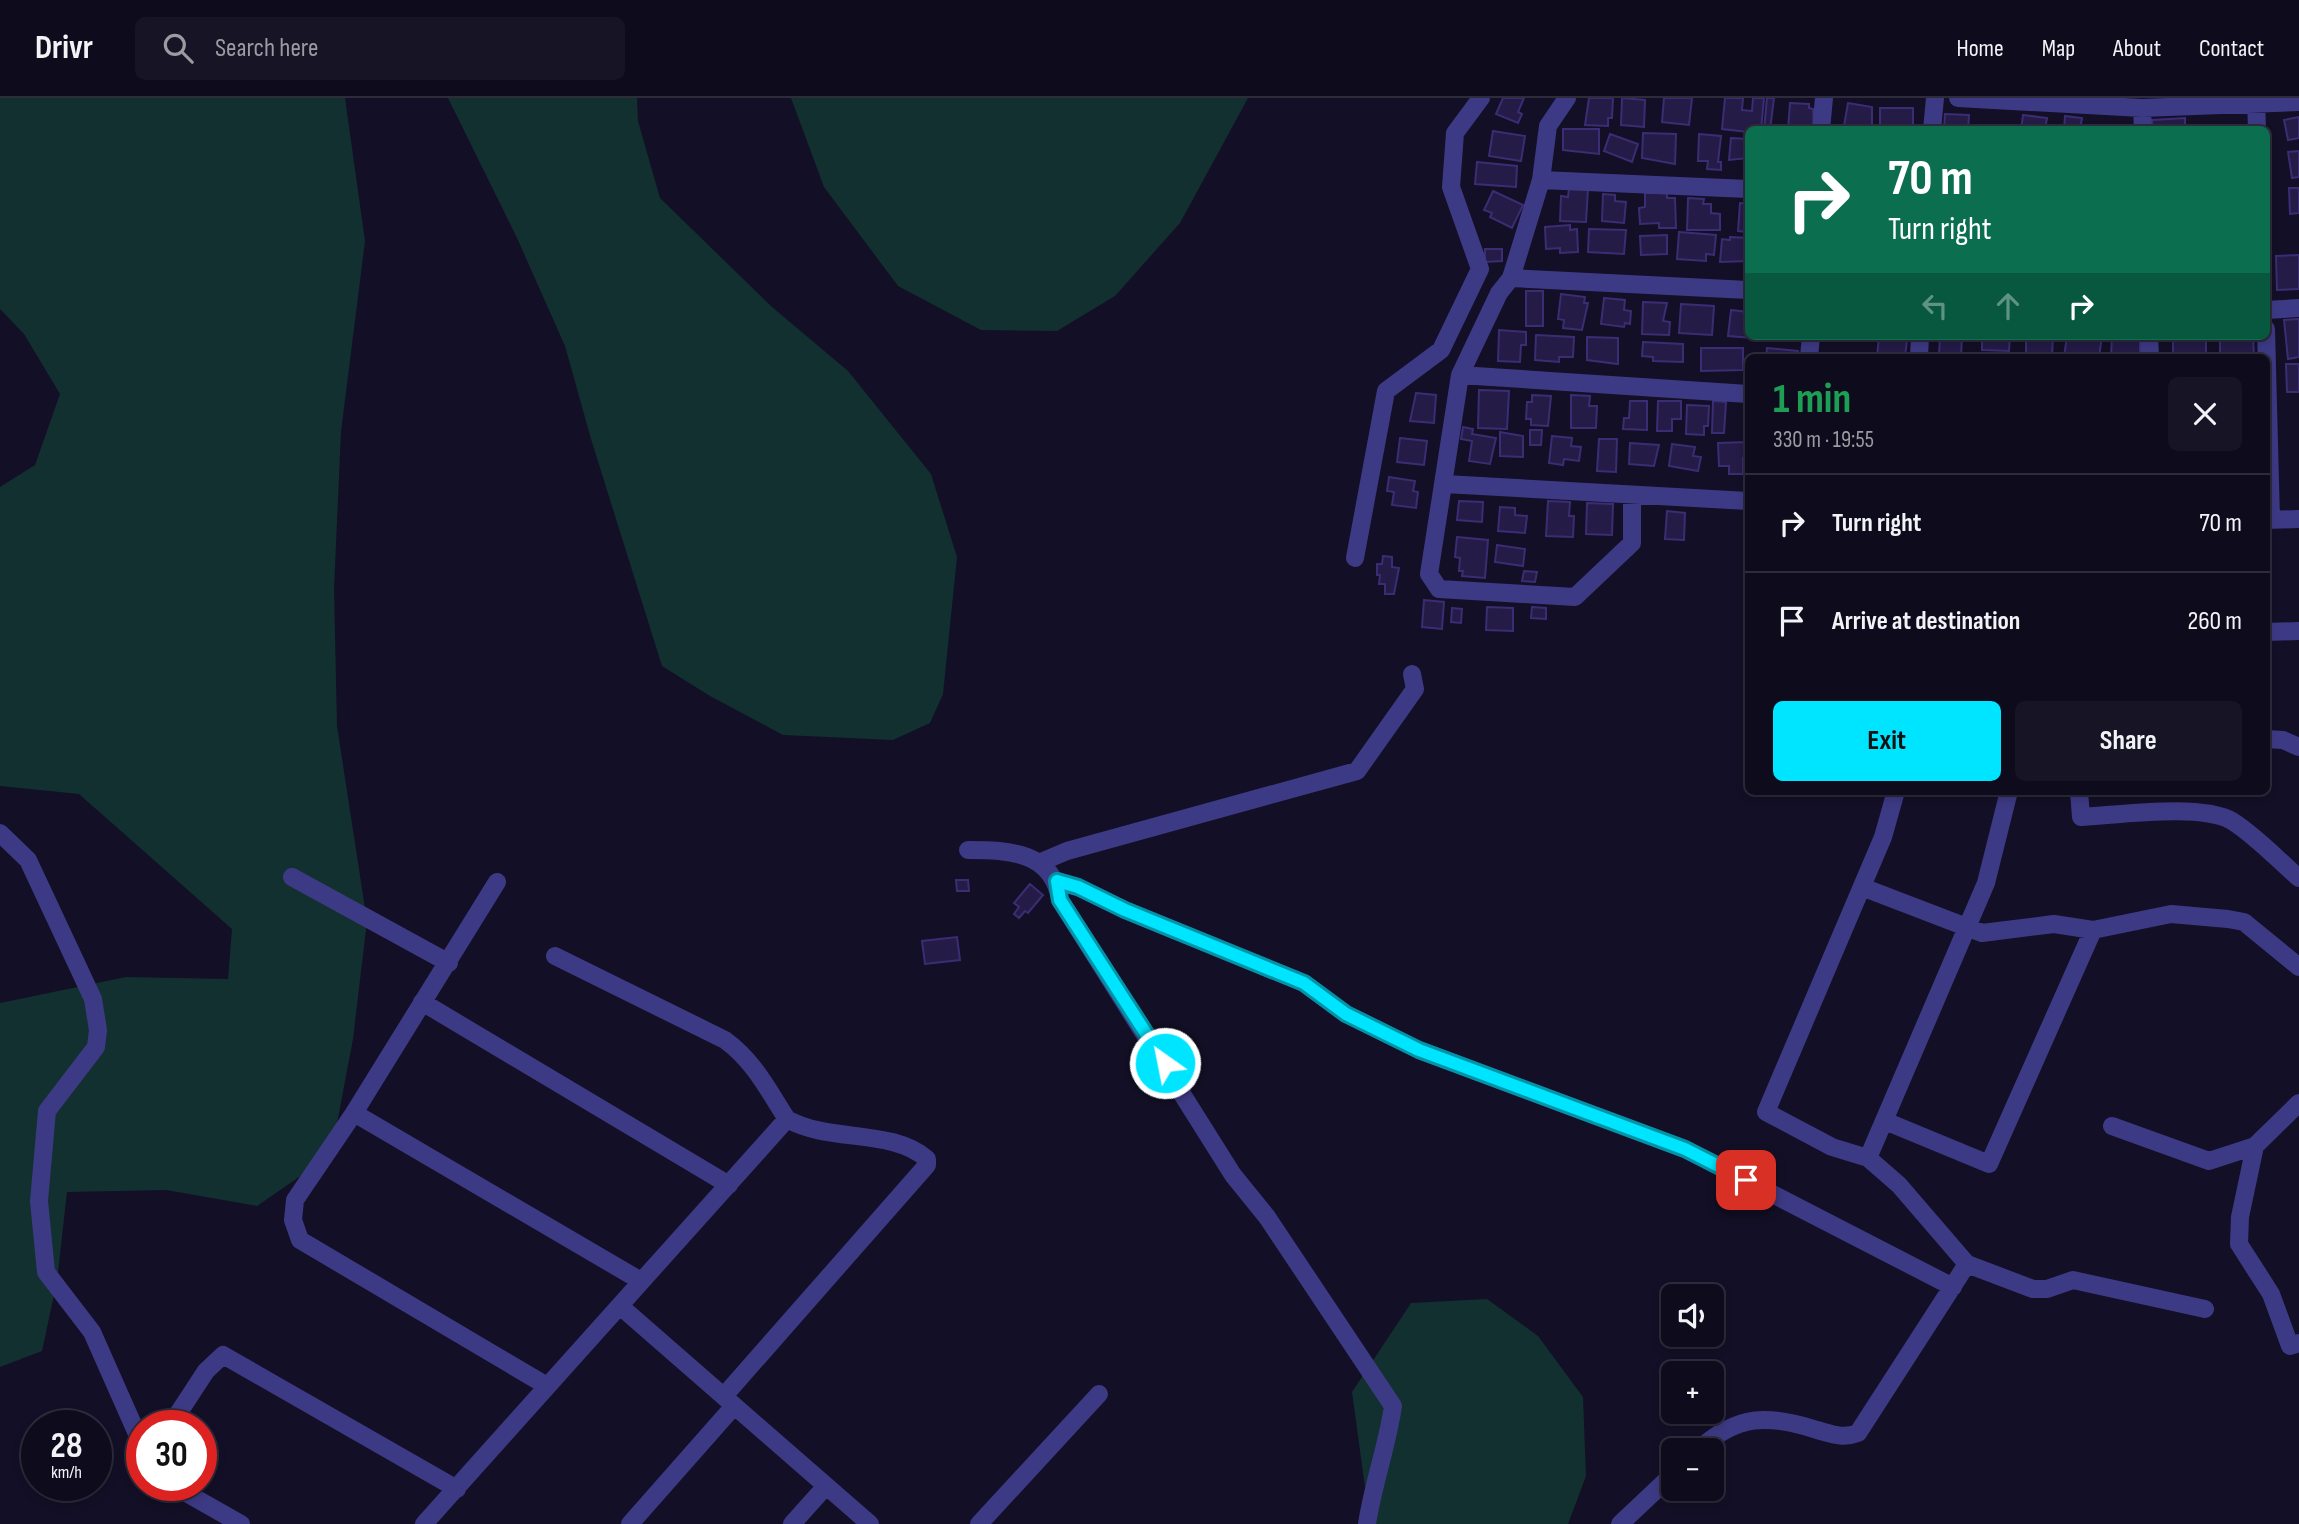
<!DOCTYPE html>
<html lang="en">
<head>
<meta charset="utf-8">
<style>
  :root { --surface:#0e0b1c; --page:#171425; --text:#f1f3f6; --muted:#9b9ba3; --line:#2e2b3b; --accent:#00e5ff }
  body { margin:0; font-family:"Sofia Sans Condensed",sans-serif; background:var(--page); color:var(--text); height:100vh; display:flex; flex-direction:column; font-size:26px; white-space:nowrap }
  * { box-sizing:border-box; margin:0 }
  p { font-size:23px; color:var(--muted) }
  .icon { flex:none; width:38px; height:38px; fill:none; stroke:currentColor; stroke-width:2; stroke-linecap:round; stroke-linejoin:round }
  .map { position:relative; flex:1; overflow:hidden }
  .panel { position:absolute; left:1745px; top:256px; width:525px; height:441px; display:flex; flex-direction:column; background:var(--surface); border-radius:10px; box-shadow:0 4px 10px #0003,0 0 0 2px var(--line) }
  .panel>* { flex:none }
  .guide { position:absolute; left:1745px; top:28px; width:525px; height:214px; border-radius:10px; box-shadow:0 4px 10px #0003,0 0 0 2px var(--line); background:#0b6e4f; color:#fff; overflow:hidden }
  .tools { position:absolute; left:1661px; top:1186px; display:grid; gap:14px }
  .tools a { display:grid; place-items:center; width:63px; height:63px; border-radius:10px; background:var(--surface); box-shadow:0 4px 10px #0003,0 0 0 2px var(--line); font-size:35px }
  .speed { position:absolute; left:21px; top:1312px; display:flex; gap:14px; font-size:35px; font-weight:700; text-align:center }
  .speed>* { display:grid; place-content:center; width:91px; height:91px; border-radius:50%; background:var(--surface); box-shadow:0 4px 10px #0003,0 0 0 2px var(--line); line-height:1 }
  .speed small { font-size:18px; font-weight:400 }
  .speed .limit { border:10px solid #d22; background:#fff; color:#111 }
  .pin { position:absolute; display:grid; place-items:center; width:60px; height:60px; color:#fff; margin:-30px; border-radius:14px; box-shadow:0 4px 10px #0006 }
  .me { position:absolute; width:77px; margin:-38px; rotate:327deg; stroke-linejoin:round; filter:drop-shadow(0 0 5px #0008) }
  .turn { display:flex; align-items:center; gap:24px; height:147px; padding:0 28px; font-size:32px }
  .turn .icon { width:91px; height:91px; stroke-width:2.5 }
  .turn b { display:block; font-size:49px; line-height:60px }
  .lanes { display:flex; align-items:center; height:66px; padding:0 28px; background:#0003; justify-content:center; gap:35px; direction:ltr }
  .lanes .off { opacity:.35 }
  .round { display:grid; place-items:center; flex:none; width:74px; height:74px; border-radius:10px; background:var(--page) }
  .overview { display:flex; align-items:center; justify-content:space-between; height:119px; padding:0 28px }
  h1 { font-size:42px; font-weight:700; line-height:52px; color:#1e9e55 }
  .primary-button { display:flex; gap:14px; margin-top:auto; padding:14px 28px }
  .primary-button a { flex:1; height:80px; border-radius:10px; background:var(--accent); color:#111; font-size:28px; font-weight:700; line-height:80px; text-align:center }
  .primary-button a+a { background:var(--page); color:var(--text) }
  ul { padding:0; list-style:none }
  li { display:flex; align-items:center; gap:21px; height:98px; padding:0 28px; border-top:2px solid var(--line) }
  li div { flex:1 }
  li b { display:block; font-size:26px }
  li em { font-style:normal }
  header { display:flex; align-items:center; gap:42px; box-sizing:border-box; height:98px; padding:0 35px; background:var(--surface); border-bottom:2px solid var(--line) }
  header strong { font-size:33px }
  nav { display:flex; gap:38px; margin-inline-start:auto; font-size:24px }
  .search { width:490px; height:63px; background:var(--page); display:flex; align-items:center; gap:18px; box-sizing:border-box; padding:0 24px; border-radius:10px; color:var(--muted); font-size:26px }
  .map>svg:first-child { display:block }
  .green { fill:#12302f }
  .building { fill:#241b47; stroke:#3b2d73; stroke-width:2 }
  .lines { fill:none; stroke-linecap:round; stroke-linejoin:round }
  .minor { stroke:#3d3a85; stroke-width:18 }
  .route-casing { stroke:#0095a6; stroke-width:18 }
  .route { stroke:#00e5ff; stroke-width:12 }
</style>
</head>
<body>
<header>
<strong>Drivr</strong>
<div class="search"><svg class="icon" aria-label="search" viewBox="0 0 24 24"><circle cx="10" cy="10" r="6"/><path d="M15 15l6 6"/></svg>Search here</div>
<nav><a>Home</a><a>Map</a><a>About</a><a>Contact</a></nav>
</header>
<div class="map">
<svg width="2299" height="1426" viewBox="0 0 2299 1426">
  <rect width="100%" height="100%" fill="#130f26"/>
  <path class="green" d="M0,0H345L365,143L341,334L334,491L337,628L367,823L353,941L331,1057L257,1108L166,1092L67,1094L57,1183L42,1253L0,1269V905L126,879L228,881L232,831L79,696L0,688V389L35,367L60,296L24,236L0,211Z
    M448,0H637L638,23L660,100L772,209L848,273L931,376L957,459L943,596L930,625L893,642L783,637L710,598L662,568L591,341L565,248L517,140Z
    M791,0H1248L1180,125L1115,198L1057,233L981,232L898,188L824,89Z
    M1487,1201L1538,1238L1583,1299L1586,1378L1568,1426H1370L1352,1294L1411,1205Z"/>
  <path class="building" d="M1503,0H1524L1518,14L1522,16L1518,25L1496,16Z
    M1589,0H1613L1612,20H1608V28L1585,27Z
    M1622,0L1645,2L1644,29L1621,27Z
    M1664,0H1692L1689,27L1662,24Z
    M1725,0H1743L1742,12L1752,13L1753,0H1764L1761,32L1748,34L1722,31Z
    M1767,0H1774L1770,32H1764Z
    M1790,5L1809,6V10L1813,11L1814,32H1788Z
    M1848,5L1872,9V28H1844Z
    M1880,10H1913V32H1880Z
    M1945,16L1969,17L1968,32H1944Z
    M2023,17L2047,20L2045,32H2021Z
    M2065,18L2082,20L2080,32H2064Z
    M2299,19V40L2288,42L2284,22Z
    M2185,20V32H2152V22Z
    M1563,31H1599V56L1563,52Z
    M1493,33L1525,38L1521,63L1489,58Z
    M1643,35L1676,36L1675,66L1642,60Z
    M1610,36L1638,46L1632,64L1604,53Z
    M1699,36L1721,38L1718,64H1721V72L1707,71L1708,63H1698Z
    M1731,40L1748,41V60L1729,62Z
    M2299,53V79L2292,80L2288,54Z
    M1477,64L1517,68L1516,89L1475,86Z
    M1569,90L1588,91L1586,124L1560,123L1561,98L1568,99Z
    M2289,90H2299V115L2290,116Z
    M1493,93L1523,107L1512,130L1490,119L1492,115L1484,112Z
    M1645,95H1667V100H1675L1676,130H1659V125L1640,126L1639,110L1645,109Z
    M1603,96L1615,97V103L1626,104L1624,125L1602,123Z
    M1688,100L1704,101L1703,106H1711V115L1720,116V132H1687Z
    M1740,105L1748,106V134L1738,133Z
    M1570,127V132L1577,131L1578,154L1560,155V150L1546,151L1545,129Z
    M1589,131L1626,132L1624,156L1588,154Z
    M1679,134L1716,137L1714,157L1706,156V163L1677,161Z
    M1667,137V156L1641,157L1640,138Z
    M1730,139L1748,140V163L1720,164L1722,141L1730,142Z
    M1485,151H1502V163L1485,164Z
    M2299,157V191L2277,192L2276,158Z
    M1526,193H1543V228H1526Z
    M1561,196L1585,199L1584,205H1588L1582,232L1563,230L1564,222L1558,221Z
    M1604,200L1625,202L1624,212L1631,213L1630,226L1625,225L1624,229L1601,226Z
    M1643,204L1667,205L1663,223L1670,224L1669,237L1642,236Z
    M1681,206L1714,208L1712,237L1679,235Z
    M1731,212L1748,214V238L1754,240L1728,238Z
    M2299,221V259L2288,261L2284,222Z
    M1499,232L1526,234V247H1521L1520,264L1498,263Z
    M1536,237L1574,239L1573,259H1559V264L1535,262Z
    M1771,238H1800V243L1770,242Z
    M1940,238H1962L1961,259L1939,257Z
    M1982,238H2010L2009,253L1982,252Z
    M2026,238H2053L2052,259H2026Z
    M2067,238H2102L2099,259H2064Z
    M2112,238H2140V259H2111Z
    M2173,238H2206V259H2173Z
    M2220,238H2253L2254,259H2220Z
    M1587,239L1618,240V266L1587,262Z
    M1879,239L1907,242L1905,259H1877Z
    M1643,244L1683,246V264L1653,263V259L1642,258Z
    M1701,250H1743V272L1701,273Z
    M1767,250L1798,253L1797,259H1766Z
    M2286,266H2299V294H2287Z
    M1479,292L1509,293L1507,331L1478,330Z
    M1416,295L1436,297L1434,325L1410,323Z
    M1532,297L1551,298L1548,328L1531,327V321H1526L1527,304H1532Z
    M1571,297L1590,298L1589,308H1597L1596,330H1571Z
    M1630,303H1647V332L1623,331L1624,320H1629Z
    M1658,303H1681V321H1672V333H1657Z
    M1713,303L1726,304L1724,335H1712Z
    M1687,307L1709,308L1708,328H1704V337L1686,336Z
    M1463,329L1473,331L1472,336L1496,340L1490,366L1469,363L1472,343L1461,341Z
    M1530,332H1542L1541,347H1530Z
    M1500,334L1523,338V359L1500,358Z
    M1552,338L1572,340L1571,348L1581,349L1579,363L1564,361L1563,367L1549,365Z
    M1400,340L1427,343L1424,367L1397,364Z
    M1599,341H1617L1616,374L1597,373Z
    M1748,344V360H1743V376H1729V368H1719L1718,345Z
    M1630,345L1659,347L1654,368L1629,366Z
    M1672,346L1695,349L1693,358L1701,359L1698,373L1669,368Z
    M1389,379L1415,383L1413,393L1418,394L1416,410L1392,407L1394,394L1387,393Z
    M1459,403L1483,404L1482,424L1457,422Z
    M1548,403L1570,404L1569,418H1574L1573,439L1546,438Z
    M1587,405L1613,406L1612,437L1586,436Z
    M1500,409L1515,410V417L1527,418L1525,435L1498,433Z
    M1667,413L1685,415L1684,442L1665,441Z
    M1457,439L1488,442L1485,480L1462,478L1463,473H1459L1460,460L1455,459Z
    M1497,447L1525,451L1523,468L1495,464Z
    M1383,458L1392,459V469L1399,470L1394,496H1385V486H1379L1380,477H1377V466H1382Z
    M1524,473L1537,474L1535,484L1522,483Z
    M1424,502L1444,504L1442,531L1422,529Z
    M1487,509L1513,510V533L1486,532Z
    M1532,509L1546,510V521L1531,520Z
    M1452,510L1462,511L1461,525L1451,524Z
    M956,782H968L969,793H957Z
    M1030,786L1043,797L1028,815L1025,813L1019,820L1014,816L1019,809L1014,805Z
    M957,839L960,862L925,866L922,843Z"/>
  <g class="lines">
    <path class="minor" d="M1567,0L1548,28L1541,82L1511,180L1499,195L1460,277L1429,476L1439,491L1575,499L1632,445V397
      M1958,0L2142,10L2299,4
      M2256,0L2257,32
      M2142,10L2143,32
      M1821,32L1824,0
      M1932,32L1935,0
      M1541,82L1748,91
      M1511,180L1748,192
      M2266,212L2299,210
      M2266,231L2271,422
      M2149,238L2150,259
      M1809,259L1811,238
      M1919,259L1920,238
      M1460,277L1748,296
      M1445,386L1748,403
      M2266,422L2299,421
      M1355,460L1386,293L1441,252L1480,171L1451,89L1455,35L1481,0
      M2266,534L2299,533
      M2266,641L2283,642L2299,649
      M1896,693L1883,739L1766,1014L1832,1049L1868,1060L1899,1087L1967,1166L2033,1191H2047L2073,1182L2205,1211
      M2079,693L2081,719C2118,717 2202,705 2232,723C2256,738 2278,762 2299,780
      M0,735L28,762L93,901L98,932L96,949L47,1013L39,1103L46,1174L92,1234L142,1347
      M968,752C1010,752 1053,754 1060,802L1233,1077L1267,1119L1393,1308C1387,1349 1373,1386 1367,1426
      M1041,764L1067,753L1357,673L1415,591L1412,576
      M292,779L449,865
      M1057,783L1078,789L1125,812L1304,885L1346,916L1419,952L1685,1051L1953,1189
      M497,784L354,1015L295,1102L293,1122L300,1142L547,1288
      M1862,789L1982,835L2054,826L2093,832L2171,816L2228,821L2244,824L2299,869
      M422,904L729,1087
      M354,1015L641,1183
      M1885,1023L1989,1066L2093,832
      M2112,1028L2209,1063L2255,1048L2299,1005
      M2255,1048L2240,1119L2239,1146L2271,1196L2290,1248L2299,1245
      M1868,1060L1986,785L2009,693
      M620,1208L870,1426
      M724,1298L927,1067V1061C892,1030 829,1045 787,1021
      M170,1328L206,1273L223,1257L457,1391
      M1697,1353C1737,1316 1768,1316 1817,1332C1832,1336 1843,1341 1858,1335L1967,1166
      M174,1388L241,1426
      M424,1426L787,1021C768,992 754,963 725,942L555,858
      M630,1426L734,1308
      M792,1426L826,1388
      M979,1426L1099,1296
      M1620,1426L1673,1376"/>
  </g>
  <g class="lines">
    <g class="route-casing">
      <path id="route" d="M1165,965L1060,802L1057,783L1078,789L1125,812L1304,885L1346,916L1419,952L1685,1051L1746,1082"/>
    </g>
    <use href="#route" class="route"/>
  </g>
</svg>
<div class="tools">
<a><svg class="icon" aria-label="sound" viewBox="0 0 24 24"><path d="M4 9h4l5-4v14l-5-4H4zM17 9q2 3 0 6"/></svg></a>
<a>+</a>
<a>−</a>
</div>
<div class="speed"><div>28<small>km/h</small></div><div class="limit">30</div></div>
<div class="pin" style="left:1746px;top:1082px;background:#d93025"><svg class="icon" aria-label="arrive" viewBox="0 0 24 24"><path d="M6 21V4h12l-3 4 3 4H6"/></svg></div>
<svg class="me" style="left:1165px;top:965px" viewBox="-20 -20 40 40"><circle r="17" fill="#00e5ff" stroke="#fff" stroke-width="3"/><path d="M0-11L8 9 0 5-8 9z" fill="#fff"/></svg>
<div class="guide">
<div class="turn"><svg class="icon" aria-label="right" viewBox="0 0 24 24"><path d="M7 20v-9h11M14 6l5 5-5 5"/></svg><div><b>70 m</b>Turn right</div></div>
<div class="lanes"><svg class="icon off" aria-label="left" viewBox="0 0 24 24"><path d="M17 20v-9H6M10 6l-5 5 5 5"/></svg><svg class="icon off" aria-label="ahead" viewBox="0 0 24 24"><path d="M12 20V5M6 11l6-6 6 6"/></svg><svg class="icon" aria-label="right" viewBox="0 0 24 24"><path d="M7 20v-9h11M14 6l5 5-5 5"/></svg></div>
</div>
<section class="panel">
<div class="overview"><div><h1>1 min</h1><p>330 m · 19:55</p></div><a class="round"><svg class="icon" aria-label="close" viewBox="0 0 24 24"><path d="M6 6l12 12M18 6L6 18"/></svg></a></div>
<ul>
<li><svg class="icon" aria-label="right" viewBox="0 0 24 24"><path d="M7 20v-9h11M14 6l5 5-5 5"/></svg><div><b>Turn right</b></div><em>70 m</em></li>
<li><svg class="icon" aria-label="arrive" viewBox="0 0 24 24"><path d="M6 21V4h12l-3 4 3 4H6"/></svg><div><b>Arrive at destination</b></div><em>260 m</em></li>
</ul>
<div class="primary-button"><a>Exit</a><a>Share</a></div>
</section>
</div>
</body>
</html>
